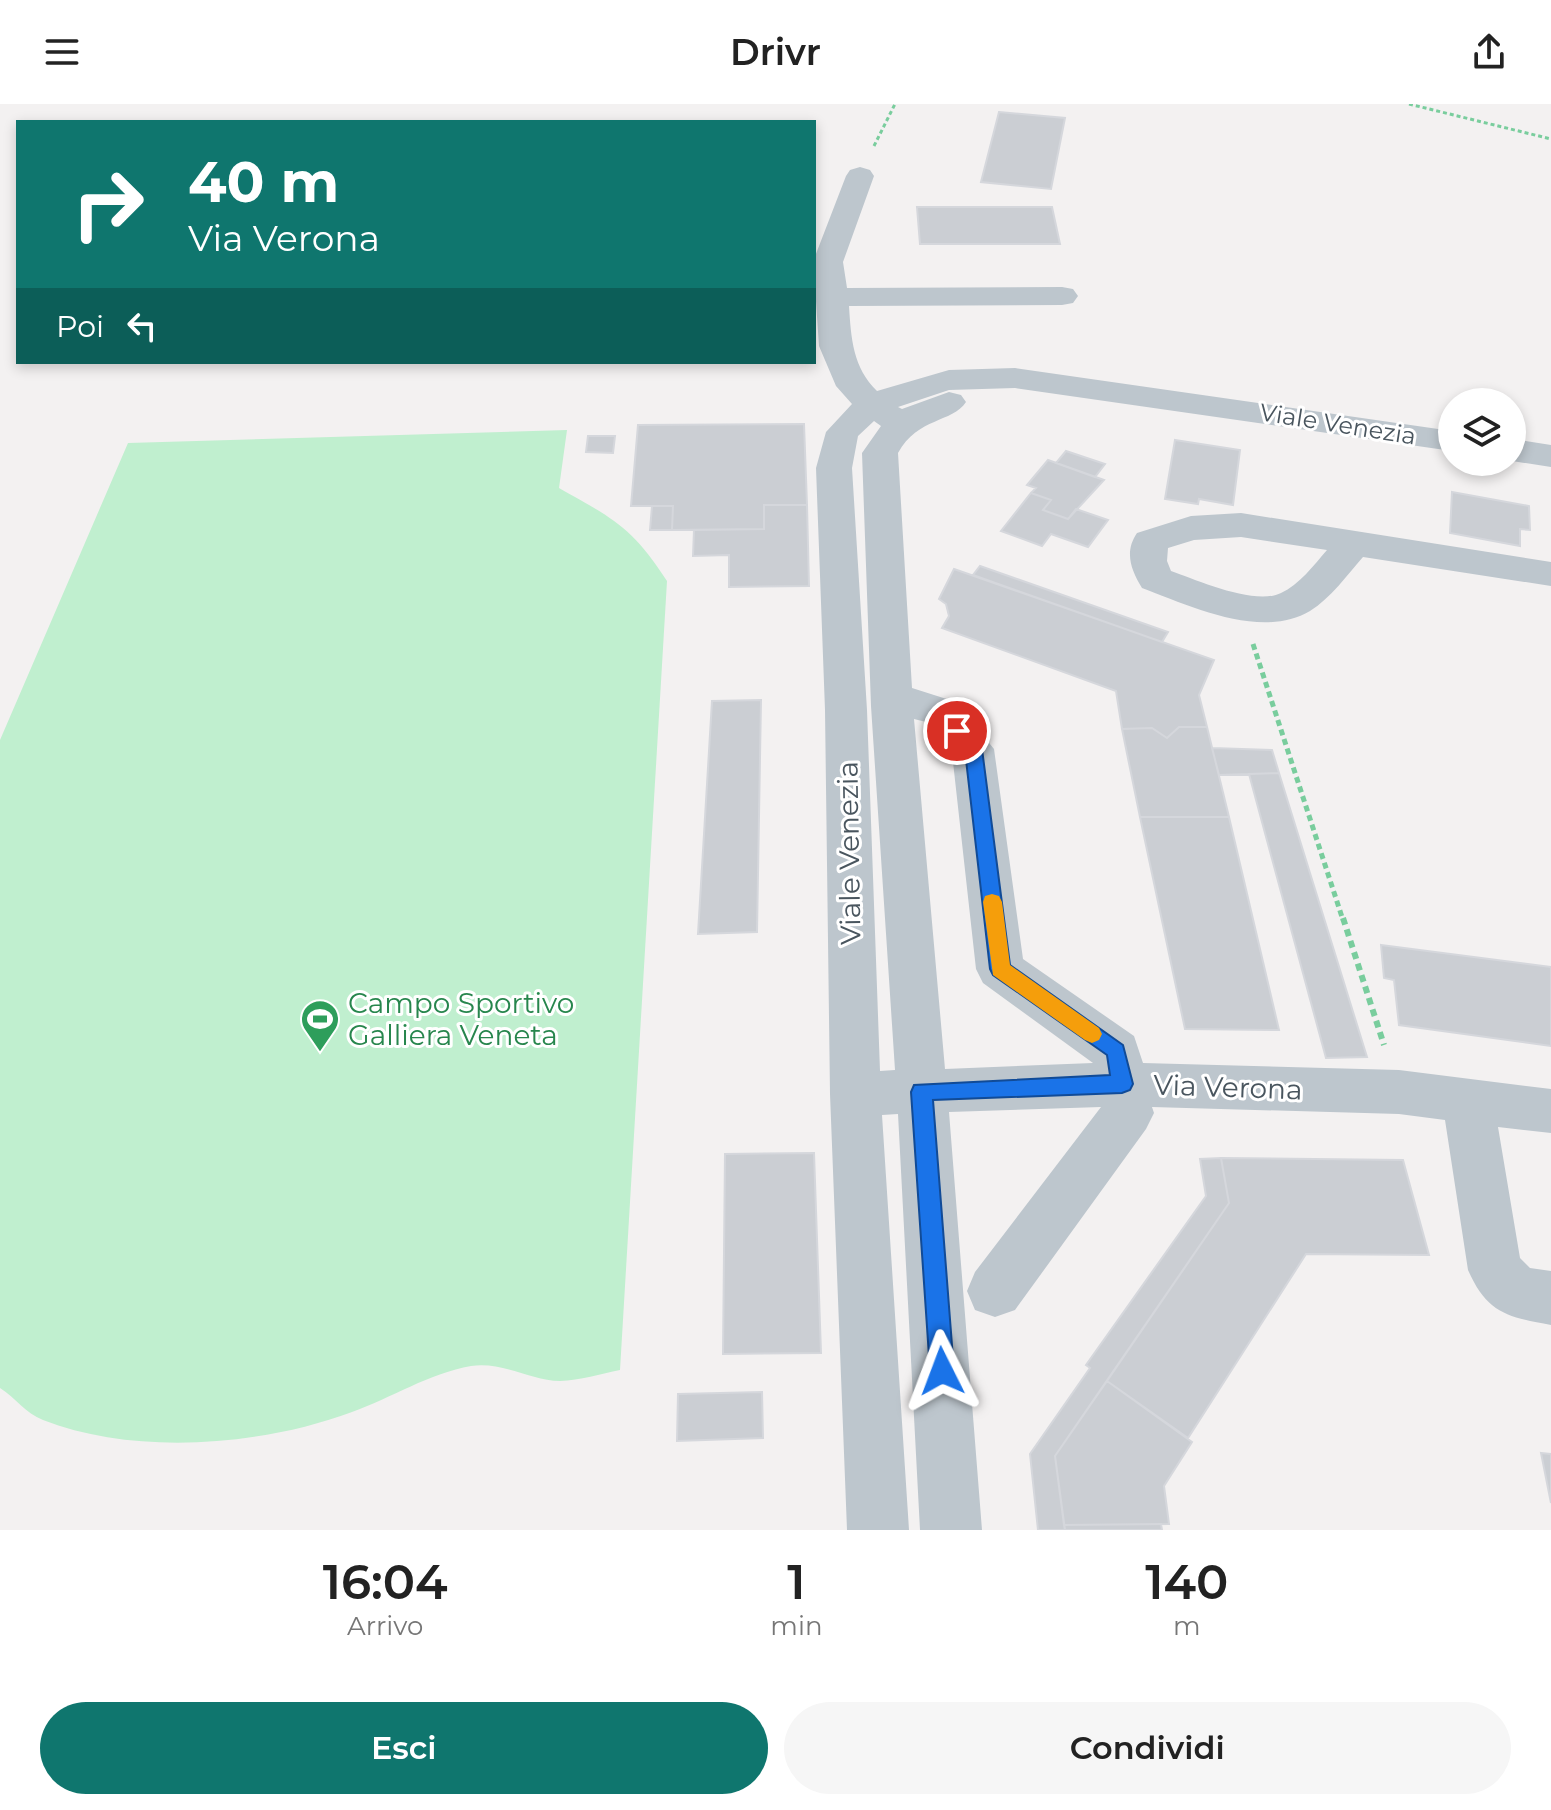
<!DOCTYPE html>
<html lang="it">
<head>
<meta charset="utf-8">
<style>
  :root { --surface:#fff; --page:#f6f6f6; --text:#222; --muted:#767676; --accent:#0f766e }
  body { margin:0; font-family:Montserrat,sans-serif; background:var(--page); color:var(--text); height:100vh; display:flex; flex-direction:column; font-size:30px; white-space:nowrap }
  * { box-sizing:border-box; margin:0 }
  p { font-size:26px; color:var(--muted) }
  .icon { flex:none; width:44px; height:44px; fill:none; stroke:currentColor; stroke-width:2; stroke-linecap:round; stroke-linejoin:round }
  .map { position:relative; height:1426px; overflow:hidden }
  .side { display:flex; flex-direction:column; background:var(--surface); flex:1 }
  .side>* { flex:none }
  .guide { position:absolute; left:16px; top:16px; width:800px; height:244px; border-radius:0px; box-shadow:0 4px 12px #0003; background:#0f766e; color:#fff; overflow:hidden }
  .tools { position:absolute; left:1438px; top:284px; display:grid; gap:16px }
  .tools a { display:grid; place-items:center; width:88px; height:88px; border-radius:50%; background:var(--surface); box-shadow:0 4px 12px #0003; font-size:40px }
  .pin { position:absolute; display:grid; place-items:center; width:68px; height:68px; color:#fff; margin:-34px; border:4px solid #fff; border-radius:50%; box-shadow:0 2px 8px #0007 }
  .me { position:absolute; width:88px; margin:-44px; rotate:357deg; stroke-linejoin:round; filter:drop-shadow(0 0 6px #0008) }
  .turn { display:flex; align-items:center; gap:28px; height:168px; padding:0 40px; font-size:36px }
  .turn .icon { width:104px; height:104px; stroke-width:2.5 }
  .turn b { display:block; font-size:56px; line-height:68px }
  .then { display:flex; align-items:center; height:76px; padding:0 40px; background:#0003; gap:16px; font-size:30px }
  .eta { display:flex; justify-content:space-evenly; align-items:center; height:136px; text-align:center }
  .eta b { font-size:48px; font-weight:600; line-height:56px }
  .cta { display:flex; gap:16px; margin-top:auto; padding:16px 40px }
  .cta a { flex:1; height:92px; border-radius:48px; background:var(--accent); color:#fff; font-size:32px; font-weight:600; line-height:92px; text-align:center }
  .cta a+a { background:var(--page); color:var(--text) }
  header { display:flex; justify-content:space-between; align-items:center; height:104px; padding:0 40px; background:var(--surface); font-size:36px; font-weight:600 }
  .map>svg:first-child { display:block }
  .green { fill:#c0efcf }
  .building { fill:#cbced3; stroke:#d5d7dc; stroke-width:2 }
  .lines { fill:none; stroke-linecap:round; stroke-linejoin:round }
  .path-far2 { stroke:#79cd9d; stroke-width:3; stroke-dasharray:4 3; stroke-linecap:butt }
  .path-far1 { stroke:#79cd9d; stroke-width:5; stroke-dasharray:6 4; stroke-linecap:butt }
  .path { stroke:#79cd9d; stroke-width:6; stroke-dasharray:7 5; stroke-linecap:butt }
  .minor { fill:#bdc6cd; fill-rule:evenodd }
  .route { fill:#1a73e8; stroke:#114b97; stroke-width:2 }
  .slow { fill:#f59e0b }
  .labels { text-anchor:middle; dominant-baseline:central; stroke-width:6; stroke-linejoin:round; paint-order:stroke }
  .far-street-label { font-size:24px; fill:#49555e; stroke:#fff }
  .street-label { font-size:28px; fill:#49555e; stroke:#fff }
  .leisure-label { font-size:28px; fill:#27864d; stroke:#fff; text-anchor:start }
</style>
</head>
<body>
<header><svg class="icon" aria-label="menu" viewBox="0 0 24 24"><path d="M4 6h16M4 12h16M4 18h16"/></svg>Drivr<svg class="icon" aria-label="share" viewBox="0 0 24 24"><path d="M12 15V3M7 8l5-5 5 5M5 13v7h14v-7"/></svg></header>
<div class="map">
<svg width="1551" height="1426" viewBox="0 0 1551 1426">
  <rect width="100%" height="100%" fill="#f3f1f1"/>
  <path class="green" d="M567,326L559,384C614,415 632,423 667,477L620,1266C601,1270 580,1276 560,1277C531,1277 502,1257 471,1262C430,1269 391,1294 352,1308C261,1342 135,1352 43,1316C25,1309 16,1294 0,1284V636L128,339Z"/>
  <path class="building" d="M999,8L1065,14L1051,85L981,78Z
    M917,103H1052L1060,140H920Z
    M804,320L807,401H764V425L672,426L673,402H631L638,321Z
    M588,332H615L613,349L586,348Z
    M1175,336L1240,346L1233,401L1199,395L1198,400L1165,395Z
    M1066,347L1105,360L1095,373L1056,359Z
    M1048,356L1104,376L1068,415L1043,406L1051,396L1031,389L1036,384L1027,381Z
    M1452,388L1529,402L1530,426L1520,425V442L1450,429Z
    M1031,389L1051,396L1043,406L1068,415L1076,405L1108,416L1088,443L1051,430L1042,442L1001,427Z
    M764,401H807L809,482L729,483V451L693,452L694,426L764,425Z
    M652,402H673L672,426H650Z
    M980,462L1168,528L1162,538L973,471Z
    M954,465L1214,556L1199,591L1207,623H1179L1167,634L1152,624L1122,625L1116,587L942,524L949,512L946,500L939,495Z
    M761,596L757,828L698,830L712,597Z
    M1179,623H1207L1229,713H1140L1122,625L1152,624L1167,634Z
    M1212,644L1272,646L1279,669L1219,671Z
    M1279,669L1367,953L1326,954L1249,670Z
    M1140,713H1229L1279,926L1185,925Z
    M1381,841L1551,863V942L1399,921L1394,876L1384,874Z
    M814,1049L821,1249L723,1250L725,1050Z
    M1221,1054L1229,1099L1055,1352L1065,1426H1038L1030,1350L1090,1264L1086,1261L1206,1092L1200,1055Z
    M1221,1054L1403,1056L1429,1151L1306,1150L1188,1334L1107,1277L1229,1099Z
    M1107,1277L1192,1338L1164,1382L1169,1420L1064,1421L1055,1352Z
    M762,1288L763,1334L677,1337L678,1290Z
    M1541,1349L1551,1350V1399Z
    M1161,1420L1162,1426H1065L1064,1421Z"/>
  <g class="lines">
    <path class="path-far2" d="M1409,0L1551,35
      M874,42L895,0"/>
    <path class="path-far1" d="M1253,540L1343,816"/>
    <path class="path" d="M1343,814L1384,941"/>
    <path class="minor" d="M860,63L870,66L874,72L843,158L847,184L1062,183L1073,185L1078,192L1073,199L1062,201L849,202C851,234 853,264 877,287L949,266L1015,264L1452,327V347L1015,284L949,286L898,303L902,305L949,288L961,291L966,298C952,319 918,313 898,349L912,584L956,598L994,645L1023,855L1134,932L1143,959L1399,966L1551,985V1029L1498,1023L1520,1154L1530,1164L1551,1167V1221C1507,1213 1487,1209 1468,1166L1445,1016L1399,1010L1152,1003L1154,1009L1146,1025L1015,1206L995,1213L975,1206L967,1187L975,1168L1101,1003L949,1008L982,1426H920L898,1010L882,1011L909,1426H847L830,990L825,606L816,364L826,328L852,300L836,282L819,242L814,168V155L846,72L850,66ZM874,317L881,322L862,349L871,602L895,966L880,967L867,606L852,364L858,332ZM914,615L926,618L952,649L976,865L983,879L1093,959L945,965Z
      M1512,335L1551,341V363L1512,357Z
      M1241,409L1551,458V482L1363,453C1347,471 1331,494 1310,507C1261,536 1190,502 1142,484C1131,466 1124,448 1137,429L1191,412ZM1241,433L1327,446C1314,461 1299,481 1281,489C1255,502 1197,476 1171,467L1167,457L1168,444L1194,436Z"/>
  </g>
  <path class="route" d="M957,620L963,622L982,645L1010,861L1123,941L1133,980L1130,986L1122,989L933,996L954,1267L950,1275L942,1279L933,1275L930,1267L911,988L914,981L1110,971L1107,951L993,871L990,865L965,647L948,627Z"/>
  <path class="slow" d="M992,790L999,792L1002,798L1010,861L1099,924L1102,930L1099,936L1092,939L1085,936L993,871L983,798L985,792Z"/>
  <defs>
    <g id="stadium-pin" transform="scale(2)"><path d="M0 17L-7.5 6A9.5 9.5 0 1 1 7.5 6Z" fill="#2e9e5b" stroke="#fff"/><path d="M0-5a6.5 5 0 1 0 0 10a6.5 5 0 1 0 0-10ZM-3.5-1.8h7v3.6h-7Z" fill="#fff"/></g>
  </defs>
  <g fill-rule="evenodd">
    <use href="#stadium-pin" x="320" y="915"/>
  </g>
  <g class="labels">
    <g class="far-street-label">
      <text transform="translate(1338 320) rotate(9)">Viale Venezia</text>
    </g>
    <g class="street-label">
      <text transform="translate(849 749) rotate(-91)">Viale Venezia</text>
      <text transform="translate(1228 983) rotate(2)">Via Verona</text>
    </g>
    <g class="leisure-label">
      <text x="348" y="899">Campo Sportivo<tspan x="348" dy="32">Galliera Veneta</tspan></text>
    </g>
  </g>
</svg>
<div class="tools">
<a><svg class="icon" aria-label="layers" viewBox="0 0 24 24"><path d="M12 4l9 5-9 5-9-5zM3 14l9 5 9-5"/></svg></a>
</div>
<div class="pin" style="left:957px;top:627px;background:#d93025"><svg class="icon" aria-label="arrive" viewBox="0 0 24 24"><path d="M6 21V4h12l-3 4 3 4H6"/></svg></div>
<svg class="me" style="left:942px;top:1267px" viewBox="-20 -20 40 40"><path d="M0-17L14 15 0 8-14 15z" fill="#1a73e8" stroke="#fff" stroke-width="4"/></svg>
<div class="guide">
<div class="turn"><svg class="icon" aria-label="right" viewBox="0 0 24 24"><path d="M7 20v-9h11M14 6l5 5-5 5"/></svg><div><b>40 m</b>Via Verona</div></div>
<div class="then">Poi<svg class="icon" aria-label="left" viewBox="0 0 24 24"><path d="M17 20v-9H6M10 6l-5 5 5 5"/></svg></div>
</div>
</div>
<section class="side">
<div class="eta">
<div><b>16:04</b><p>Arrivo</p></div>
<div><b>1</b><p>min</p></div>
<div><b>140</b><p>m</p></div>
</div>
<div class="cta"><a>Esci</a><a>Condividi</a></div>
</section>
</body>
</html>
